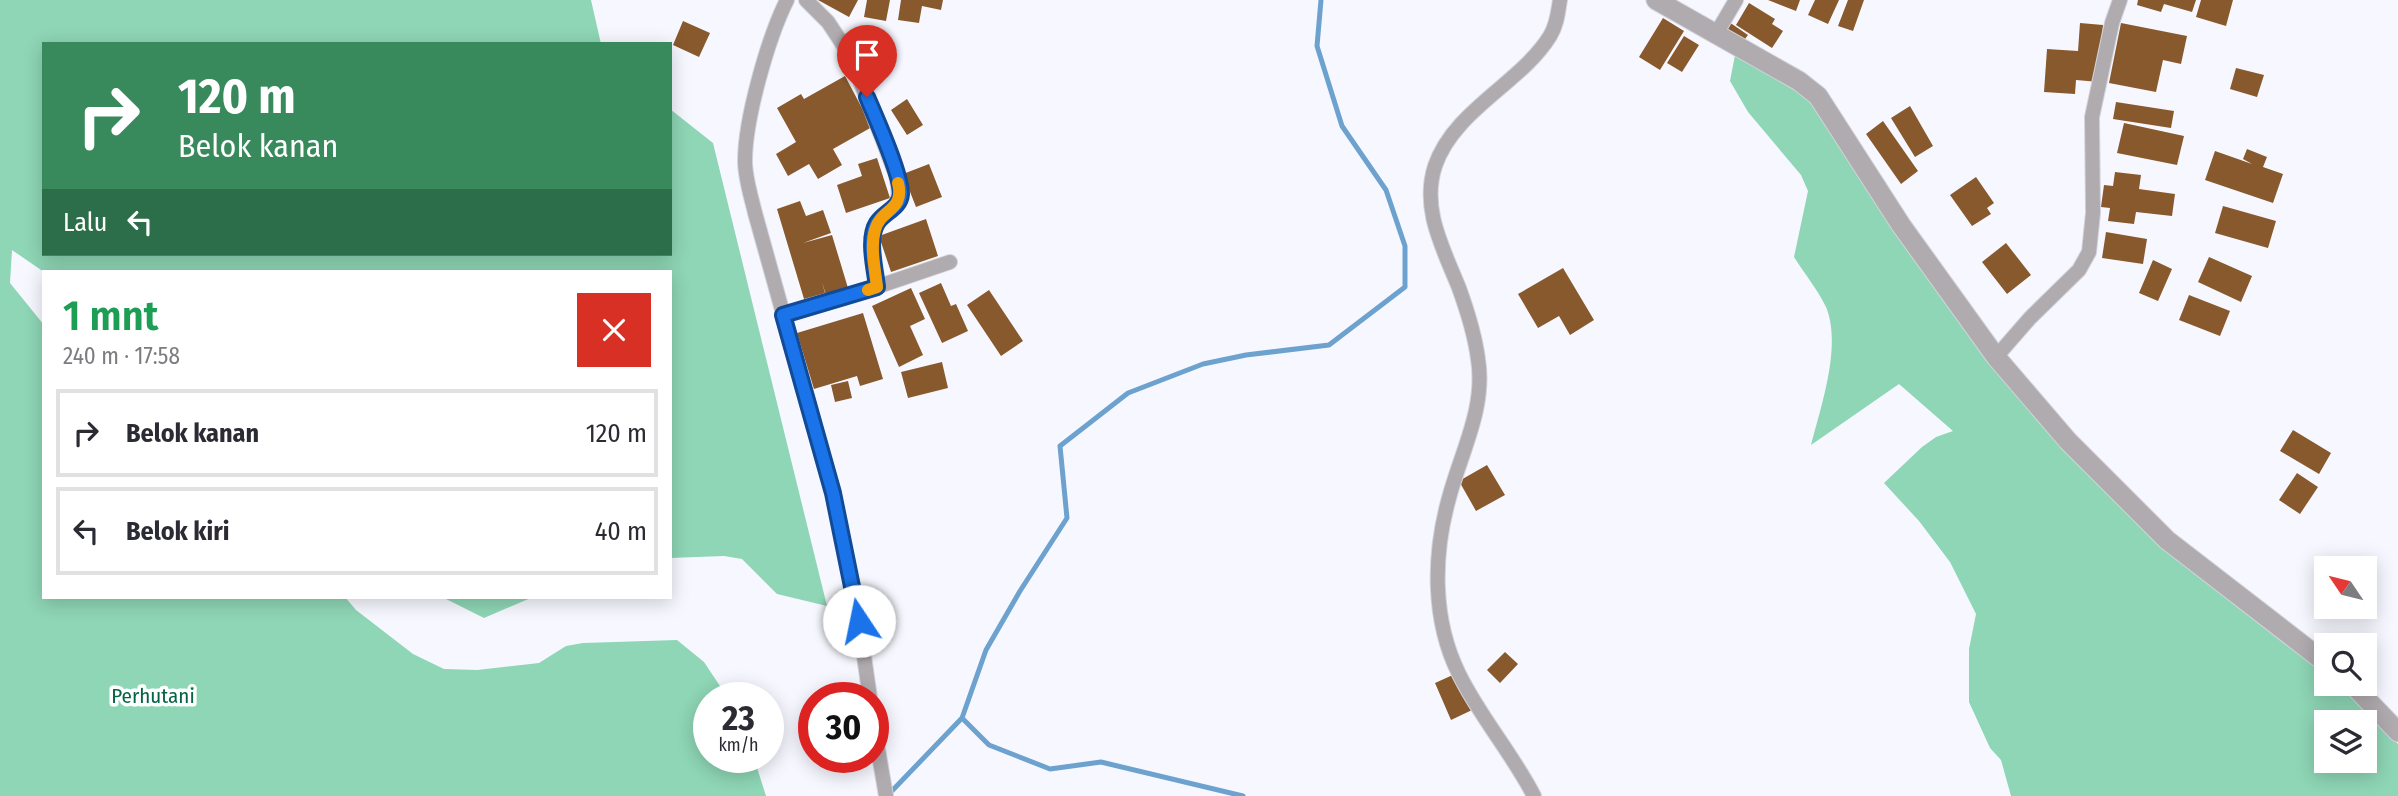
<!DOCTYPE html>
<html lang="id">
<head>
<meta charset="utf-8">
<style>
  :root { --surface:#fff; --page:#f7f7f7; --text:#2b2b33; --muted:#7c7c81; --line:#e1e1e2 }
  body { margin:0; font-family:"Fira Sans Condensed",sans-serif; background:var(--page); color:var(--text); height:100vh; display:flex; flex-direction:column; font-size:26px; white-space:nowrap }
  * { box-sizing:border-box; margin:0 }
  p { font-size:23px; color:var(--muted) }
  .icon { flex:none; width:38px; height:38px; fill:none; stroke:currentColor; stroke-width:2; stroke-linecap:round; stroke-linejoin:round }
  .map { position:relative; flex:1; overflow:hidden }
  .drawer { position:absolute; left:42px; top:270px; width:630px; height:329px; display:flex; flex-direction:column; background:var(--surface); border-radius:0px; box-shadow:0 4px 18px #0003 }
  .drawer>* { flex:none }
  .banner { position:absolute; left:42px; top:42px; width:630px; height:214px; border-radius:0px; box-shadow:0 4px 18px #0003; background:#388a5c; color:#fff; overflow:hidden }
  .needle { width:46px; rotate:305deg }
  .tools { position:absolute; left:2314px; top:556px; display:grid; gap:14px }
  .tools a { display:grid; place-items:center; width:63px; height:63px; border-radius:0px; background:var(--surface); box-shadow:0 4px 18px #0003; font-size:35px }
  .speed { position:absolute; left:693px; top:682px; display:flex; gap:14px; font-size:35px; font-weight:700; text-align:center }
  .speed>* { display:grid; place-content:center; width:91px; height:91px; border-radius:50%; background:var(--surface); box-shadow:0 4px 18px #0003; line-height:1 }
  .speed small { font-size:18px; font-weight:400 }
  .speed .limit { border:10px solid #d22; background:#fff; color:#111 }
  .pin { position:absolute; display:grid; place-items:center; width:60px; height:60px; color:#fff; margin:-72px -30px; border-radius:50% 50% 50% 0; rotate:-45deg; box-shadow:0 0 7px #0007 }
  .pin .icon { rotate:45deg }
  .me { position:absolute; width:77px; margin:-38px; rotate:349deg; stroke-linejoin:round; filter:drop-shadow(0 0 5px #0008) }
  .turn { display:flex; align-items:center; gap:24px; height:147px; padding:0 21px; font-size:32px }
  .turn .icon { width:91px; height:91px; stroke-width:2.5 }
  .turn b { display:block; font-size:49px; line-height:60px }
  .then { display:flex; align-items:center; height:66px; padding:0 21px; background:#0003; gap:14px; font-size:26px }
  .round { display:grid; place-items:center; flex:none; width:74px; height:74px; border-radius:0px; background:var(--page) }
  .overview { display:flex; align-items:center; justify-content:space-between; height:119px; padding:0 21px }
  h1 { font-size:42px; font-weight:600; line-height:52px; color:#1e9e55 }
  ul { padding:0; list-style:none }
  li { display:flex; align-items:center; gap:21px; height:88px; margin:0 14px 10px; padding:0 7px; border:4px solid var(--line); border-radius:0px }
  li div { flex:1 }
  li b { display:block; font-size:26px }
  li em { font-style:normal }
  .map>svg:first-child { display:block }
  .forest { fill:#8ed6b5; fill-rule:evenodd }
  .lines { fill:none; stroke-linecap:round; stroke-linejoin:round }
  .stream { stroke:#6da2cf; stroke-width:5 }
  .building { fill:#88592d }
  .minor-casing { stroke:#d3d4db; stroke-width:16 }
  .tertiary-casing { stroke:#d3d4db; stroke-width:21 }
  .minor { stroke:#b0abaf; stroke-width:14 }
  .tertiary { stroke:#b0abaf; stroke-width:19 }
  .route-casing { stroke:#114b97; stroke-width:18 }
  .route { stroke:#1a73e8; stroke-width:12 }
  .slow { stroke:#f59e0b; stroke-width:12 }
  .labels { text-anchor:middle; dominant-baseline:central; stroke-width:7; stroke-linejoin:round; paint-order:stroke }
  .park-label { font-size:21px; fill:#076547; stroke:#fff }
</style>
</head>
<body>
<div class="map">
<svg width="2398" height="796" viewBox="0 0 2398 796">
  <rect width="100%" height="100%" fill="#f7f8ff"/>
  <path class="forest" d="M0,0H591L601,44H44V254H670V109L713,143L827,606L777,594L742,559L724,556L670,558V271L44,272L12,250L10,283L44,325V597H345L356,610L413,654L444,669L477,670L539,663L566,646L583,643L677,640L704,662L728,698H709V758H754L766,796H0Z
    M1735,55L1795,88L1812,102L1894,229L2161,546L2326,673V684L2343,686L2398,744V796H2011L2001,760L1990,748L1969,702V649L1976,614L1950,562L1919,521L1884,483L1922,447L1936,437L1953,431L1899,384L1811,445C1821,406 1842,346 1826,307C1818,290 1804,273 1794,257L1808,191L1801,175L1748,112L1730,81ZM2326,723H2364V761H2326Z
    M442,597H533L484,618Z"/>
  <g class="lines">
    <path class="stream" d="M962,718L989,745L1050,769L1101,762L1243,796
      M889,794L962,718L986,650L1020,591L1067,518L1060,446L1128,393L1203,364L1246,355L1329,345L1405,287V246L1386,190L1342,126L1317,46L1321,0"/>
  </g>
  <path class="building" d="M818,0H858L849,17Z
    M867,0H890L886,21L864,17Z
    M901,0H943L941,10L922,6L919,23L898,20Z
    M1768,0H1800L1796,11Z
    M1815,0H1839L1828,24L1808,15Z
    M1848,0H1864L1853,31L1838,26Z
    M2138,0H2196L2192,12L2164,4L2161,12L2137,5Z
    M2201,0H2233L2226,26L2196,17Z
    M1749,3L1775,19L1772,24L1783,31L1772,48L1736,25Z
    M1663,18L1684,31L1660,70L1639,57Z
    M683,21L710,33L699,57L673,45Z
    M1729,22L1748,35L1742,43L1723,30Z
    M2080,23L2103,25L2099,82L2076,80L2075,94L2044,92L2047,49L2078,51Z
    M2121,23L2187,36L2181,64L2163,60L2156,92L2109,83Z
    M1684,36L1699,45L1682,72L1667,63Z
    M2236,68L2264,75L2257,97L2230,89Z
    M845,76L872,127L833,149L842,165L818,179L809,164L788,176L776,154L796,142L777,108L801,94L804,99Z
    M907,99L923,125L907,135L891,110Z
    M2116,102L2174,111L2171,128L2113,119Z
    M1910,106L1933,146L1915,157L1891,118Z
    M1883,121L1918,171L1901,184L1866,134Z
    M2124,123L2184,136L2177,165L2117,153Z
    M2247,149L2267,157L2263,167L2283,174L2273,203L2205,180L2215,151L2252,164L2243,159Z
    M877,158L890,198L846,213L837,185L862,176L858,164Z
    M929,164L942,197L916,207L903,174Z
    M2115,172L2141,175L2139,189L2175,194L2172,216L2136,212L2134,224L2108,221L2110,208L2101,207L2104,185L2113,186Z
    M1976,177L1994,203L1987,208L1991,214L1972,226L1950,195Z
    M800,201L806,216L823,210L831,233L803,243L832,235L848,288L826,295L822,282L825,293L804,299L777,209Z
    M2223,206L2276,221L2268,248L2215,233Z
    M926,219L938,256L891,272L879,236Z
    M2106,232L2147,239L2143,264L2102,258Z
    M2006,243L2031,275L2007,294L1982,262Z
    M2209,257L2252,276L2241,302L2198,282Z
    M2153,260L2172,269L2158,301L2139,293Z
    M1563,268L1594,320L1570,335L1559,316L1538,328L1518,294Z
    M941,283L951,306L956,304L968,331L942,343L919,293Z
    M911,288L925,319L910,326L923,355L899,367L872,306Z
    M989,290L1023,341L1001,356L967,305Z
    M2189,295L2230,311L2220,336L2179,320Z
    M863,313L883,379L860,386L857,376L814,389L797,333Z
    M942,362L948,388L908,398L901,372Z
    M848,381L852,398L835,402L831,385Z
    M2293,430L2331,453L2319,474L2280,451Z
    M1487,465L1505,495L1476,511L1459,481Z
    M2297,473L2318,487L2300,514L2279,500Z
    M1505,652L1518,664L1500,683L1487,670Z
    M1455,674L1472,710L1451,720L1435,683Z"/>
  <g class="lines">
    <g class="minor-casing">
      <path id="minor" d="M787,0C768,38 745,119 745,161C745,178 751,196 755,213L833,493L859,621L870,698
        M806,0L828,22L851,57L896,175C906,219 882,202 874,232C870,249 875,269 877,287
        M1716,34L1736,0
        M783,315L847,297L950,262
        M1996,357L2030,318L2079,270L2089,252L2093,213L2092,117L2112,23L2120,0
        M873,720L886,796
        M1534,796C1512,753 1480,717 1459,674C1432,620 1433,555 1449,498C1461,452 1486,408 1478,359C1475,336 1467,310 1459,288C1443,248 1421,209 1435,166C1454,110 1521,83 1550,36C1557,25 1558,12 1560,0"/>
    </g>
    <g class="tertiary-casing">
      <path id="tertiary" d="M1656,0L1799,81L1818,96L1901,225L1996,357L2068,441L2167,540L2326,663
        M2352,684L2398,732"/>
    </g>
    <use href="#minor" class="minor"/>
    <use href="#tertiary" class="tertiary"/>
  </g>
  <g class="lines">
    <g class="route-casing">
      <path id="route" d="M859,621L833,493L783,315L877,287C875,268 867,239 877,223C884,212 900,208 901,194C901,174 876,118 867,97"/>
    </g>
    <use href="#route" class="route"/>
    <path class="slow" d="M868,290L877,287C875,269 870,247 875,230C881,208 905,211 898,183"/>
  </g>
  <g class="labels">
    <g class="park-label">
      <text x="153" y="696">Perhutani</text>
    </g>
  </g>
</svg>
<div class="tools">
<a><svg class="needle" viewBox="-14 -14 28 28"><path d="M0-13l5 13h-10z" fill="#e53935"/><path d="M0 13l5-13h-10z" fill="#7c7c81"/></svg></a>
<a><svg class="icon" aria-label="search" viewBox="0 0 24 24"><circle cx="10" cy="10" r="6"/><path d="M15 15l6 6"/></svg></a>
<a><svg class="icon" aria-label="layers" viewBox="0 0 24 24"><path d="M12 4l9 5-9 5-9-5zM3 14l9 5 9-5"/></svg></a>
</div>
<div class="speed"><div>23<small>km/h</small></div><div class="limit">30</div></div>
<div class="pin" style="left:867px;top:97px;background:#d93025"><svg class="icon" aria-label="arrive" viewBox="0 0 24 24"><path d="M6 21V4h12l-3 4 3 4H6"/></svg></div>
<svg class="me" style="left:859px;top:621px" viewBox="-20 -20 40 40"><circle r="19" fill="#fff"/><path d="M0-13L10 11 0 6-10 11z" fill="#1a73e8"/></svg>
<div class="banner">
<div class="turn"><svg class="icon" aria-label="right" viewBox="0 0 24 24"><path d="M7 20v-9h11M14 6l5 5-5 5"/></svg><div><b>120 m</b>Belok kanan</div></div>
<div class="then">Lalu<svg class="icon" aria-label="left" viewBox="0 0 24 24"><path d="M17 20v-9H6M10 6l-5 5 5 5"/></svg></div>
</div>
<section class="drawer">
<div class="overview"><div><h1>1 mnt</h1><p>240 m · 17:58</p></div><a class="round" style="background:#d93025;color:#fff"><svg class="icon" aria-label="close" viewBox="0 0 24 24"><path d="M6 6l12 12M18 6L6 18"/></svg></a></div>
<ul>
<li><svg class="icon" aria-label="right" viewBox="0 0 24 24"><path d="M7 20v-9h11M14 6l5 5-5 5"/></svg><div><b>Belok kanan</b></div><em>120 m</em></li>
<li><svg class="icon" aria-label="left" viewBox="0 0 24 24"><path d="M17 20v-9H6M10 6l-5 5 5 5"/></svg><div><b>Belok kiri</b></div><em>40 m</em></li>
</ul>
</section>
</div>
</body>
</html>
